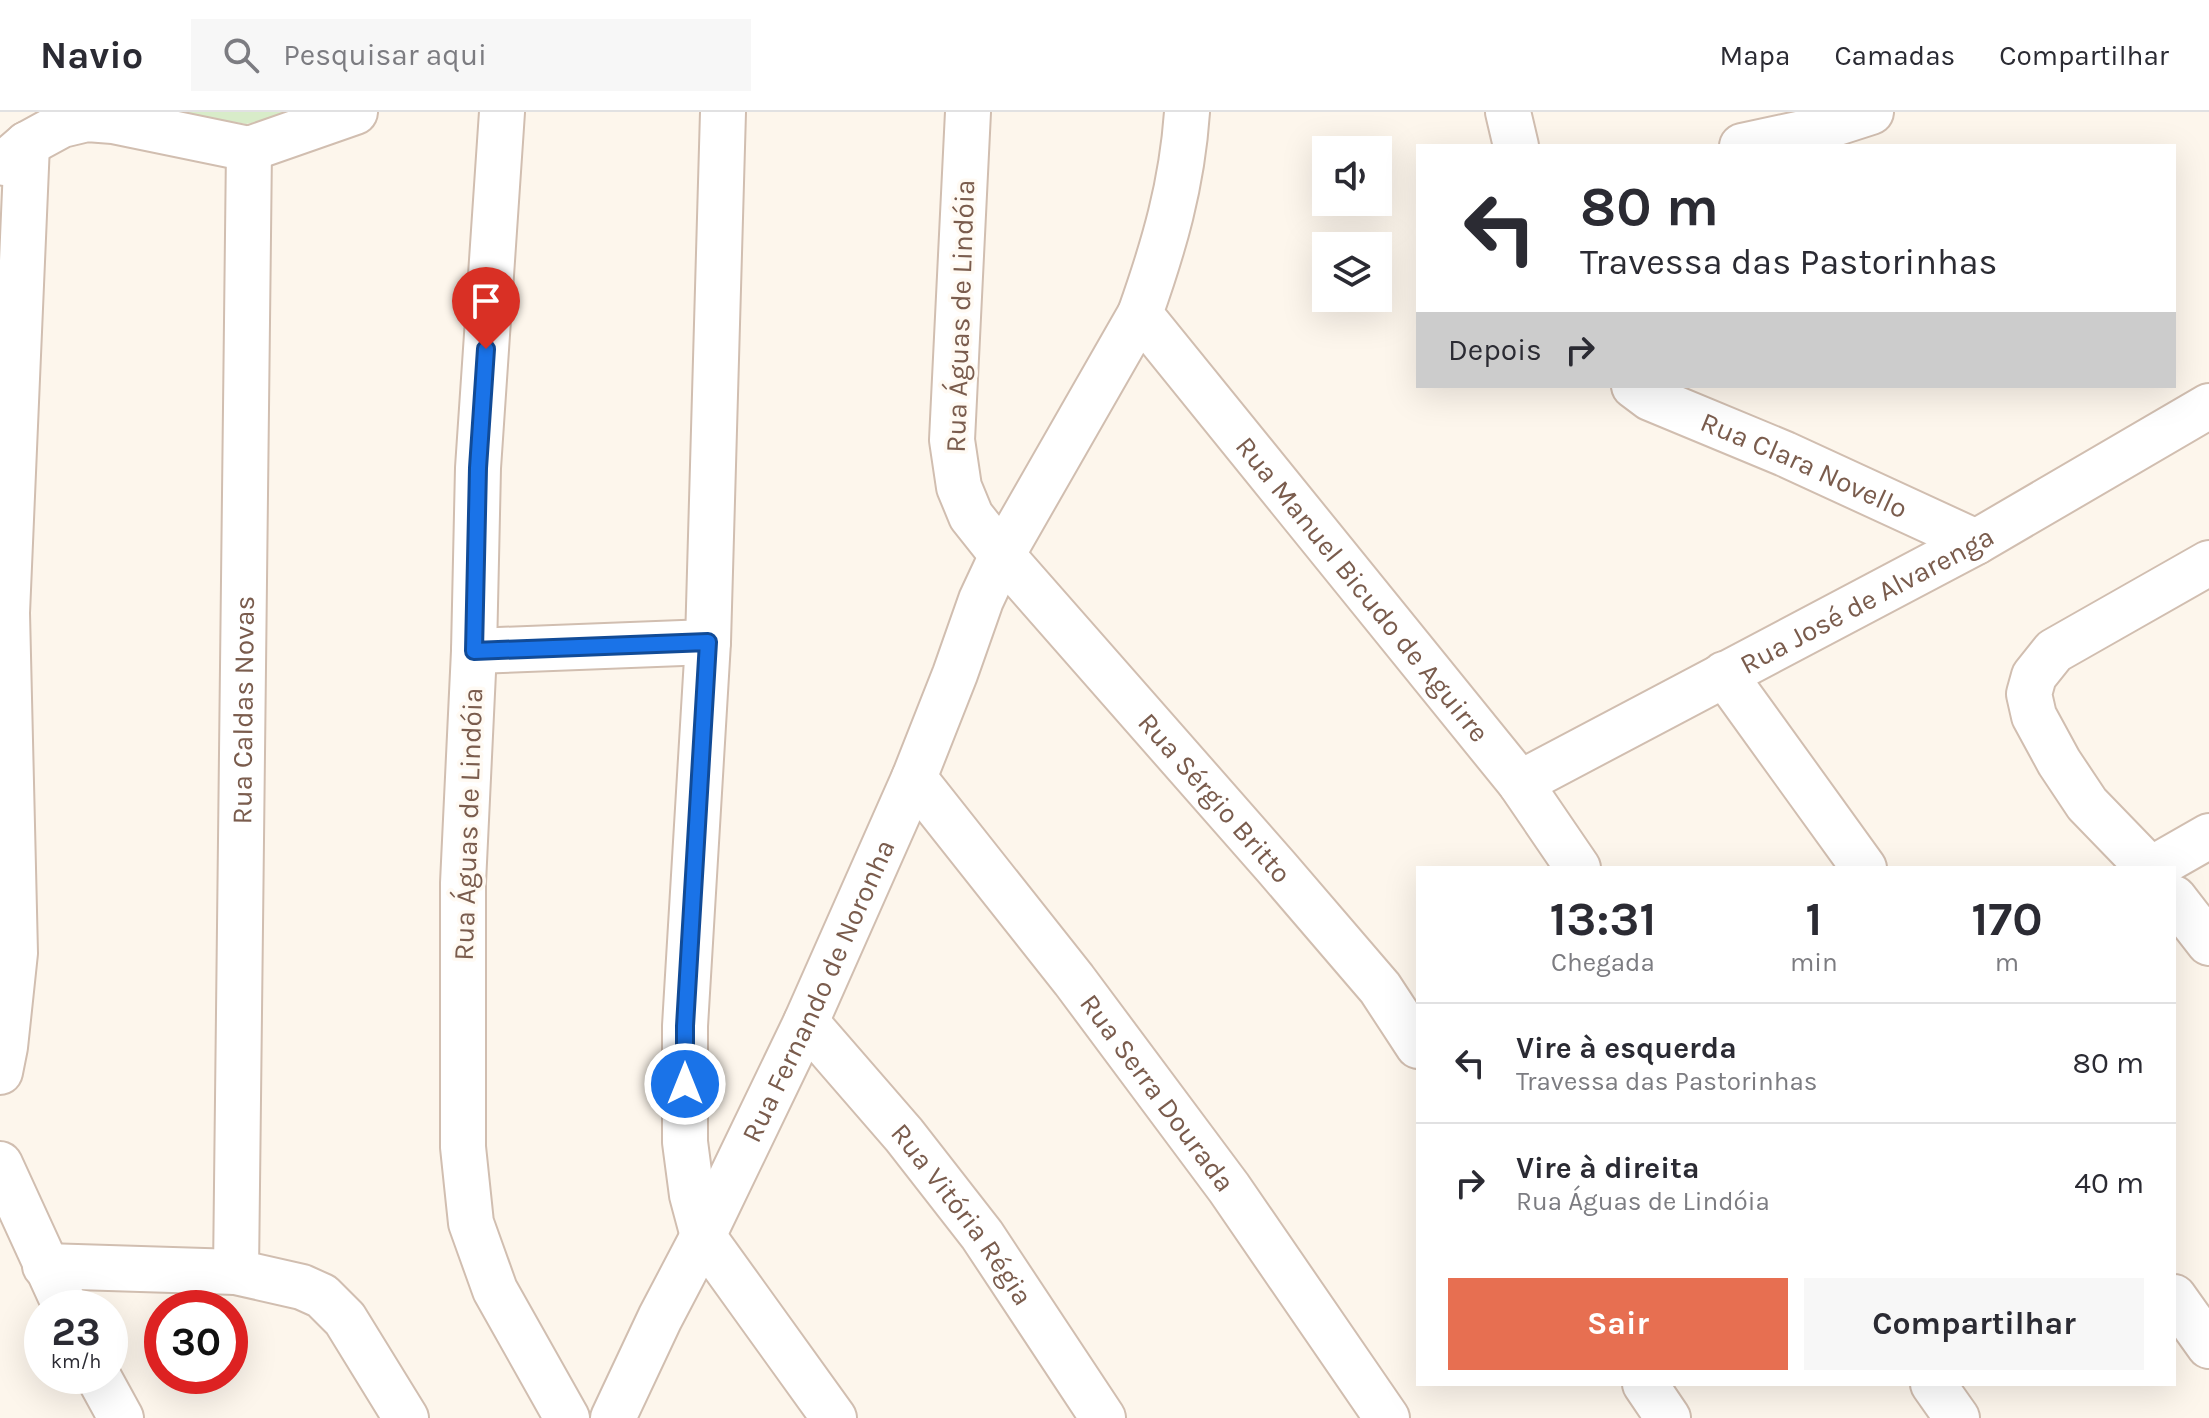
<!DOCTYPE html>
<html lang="pt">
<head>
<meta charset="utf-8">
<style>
  :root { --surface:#fff; --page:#f7f7f7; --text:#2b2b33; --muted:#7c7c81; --line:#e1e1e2; --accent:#e76f51 }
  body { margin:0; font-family:Karla,sans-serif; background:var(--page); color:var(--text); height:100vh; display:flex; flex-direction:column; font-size:30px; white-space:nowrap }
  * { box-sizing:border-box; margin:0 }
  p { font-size:26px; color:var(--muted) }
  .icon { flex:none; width:44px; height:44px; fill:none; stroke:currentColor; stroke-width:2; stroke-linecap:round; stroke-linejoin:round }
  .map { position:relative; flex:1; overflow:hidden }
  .details { position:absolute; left:1416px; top:754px; width:760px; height:520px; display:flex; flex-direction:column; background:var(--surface); border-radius:0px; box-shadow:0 8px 32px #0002 }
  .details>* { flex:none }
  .hud { position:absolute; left:1416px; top:32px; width:760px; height:244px; border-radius:0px; box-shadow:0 8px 32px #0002; background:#fff; color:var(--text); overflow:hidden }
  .controls { position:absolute; left:1312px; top:24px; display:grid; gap:16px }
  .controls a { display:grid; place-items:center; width:80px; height:80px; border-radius:0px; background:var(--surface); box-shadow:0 8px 32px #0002; font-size:40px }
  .speed { position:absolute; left:24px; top:1178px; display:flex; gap:16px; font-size:40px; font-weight:700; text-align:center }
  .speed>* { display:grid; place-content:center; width:104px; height:104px; border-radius:50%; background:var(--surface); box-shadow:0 8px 32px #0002; line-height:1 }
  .speed small { font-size:20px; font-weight:400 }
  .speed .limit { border:12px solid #d22; background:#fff; color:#111 }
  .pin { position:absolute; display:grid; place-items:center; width:68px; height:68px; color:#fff; margin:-82px -34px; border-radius:50% 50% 50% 0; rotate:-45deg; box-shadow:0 0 8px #0007 }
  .pin .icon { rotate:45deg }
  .me { position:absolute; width:88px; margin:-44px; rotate:0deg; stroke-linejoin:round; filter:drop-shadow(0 0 6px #0008) }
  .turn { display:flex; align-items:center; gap:28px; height:168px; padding:0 32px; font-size:36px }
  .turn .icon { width:104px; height:104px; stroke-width:2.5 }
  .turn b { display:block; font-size:56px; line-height:68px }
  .then { display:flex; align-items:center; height:76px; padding:0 32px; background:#0003; gap:16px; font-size:30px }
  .eta { display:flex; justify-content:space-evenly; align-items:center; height:136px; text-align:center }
  .eta b { font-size:48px; font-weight:700; line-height:56px }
  .cta { display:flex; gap:16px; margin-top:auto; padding:16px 32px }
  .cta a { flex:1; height:92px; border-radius:0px; background:var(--accent); color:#fff; font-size:32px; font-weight:700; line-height:92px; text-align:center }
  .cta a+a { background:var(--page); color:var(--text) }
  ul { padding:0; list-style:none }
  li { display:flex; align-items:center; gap:24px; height:120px; padding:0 32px; border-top:2px solid var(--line) }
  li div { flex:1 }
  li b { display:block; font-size:30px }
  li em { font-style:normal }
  header { display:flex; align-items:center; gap:48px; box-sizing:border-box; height:112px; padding:0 40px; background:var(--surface); border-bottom:2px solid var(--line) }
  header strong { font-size:38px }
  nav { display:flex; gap:44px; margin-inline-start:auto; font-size:28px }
  .search { width:560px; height:72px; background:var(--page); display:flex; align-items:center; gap:20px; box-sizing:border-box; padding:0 28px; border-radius:0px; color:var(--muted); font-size:30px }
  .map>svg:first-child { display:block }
  .green { fill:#d8ecc9 }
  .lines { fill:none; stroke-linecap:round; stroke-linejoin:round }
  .minor-casing { stroke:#d1beb0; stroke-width:48 }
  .minor { stroke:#fff; stroke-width:44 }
  .route-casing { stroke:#114b97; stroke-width:20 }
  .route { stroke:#1a73e8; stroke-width:14 }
  .labels { text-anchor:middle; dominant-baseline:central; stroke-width:7; stroke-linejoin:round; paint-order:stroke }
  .street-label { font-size:28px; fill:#7a5c4d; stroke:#fffaf3 }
</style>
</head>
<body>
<header>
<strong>Navio</strong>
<div class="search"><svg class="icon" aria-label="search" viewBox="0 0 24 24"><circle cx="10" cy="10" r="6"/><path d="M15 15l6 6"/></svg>Pesquisar aqui</div>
<nav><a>Mapa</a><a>Camadas</a><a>Compartilhar</a></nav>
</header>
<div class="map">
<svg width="2209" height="1306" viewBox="0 0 2209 1306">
  <rect width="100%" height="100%" fill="#fdf6ec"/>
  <path class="green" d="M177,0H315L246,12Z"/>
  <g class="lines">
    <g class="minor-casing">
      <g id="minor">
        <path d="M502,0L478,356L474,539L463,771V1035L471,1111L495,1178L567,1306"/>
        <path d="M723,0L708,530L685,914V1030L692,1083L703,1124L834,1306"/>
        <path id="s1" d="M968,0L952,328L959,375L971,404L1002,443L1277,756L1380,876L1418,934"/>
        <path id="s2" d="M1187,0C1182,73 1164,134 1140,202L1520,671L1578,756"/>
        <path d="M1508,0L1516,34"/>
        <path d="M1742,34L1812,19L1871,0"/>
        <path d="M5,51L27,32L62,13L87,7L113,9L249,37L355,0"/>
        <path id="s3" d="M1634,274L1650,286L1785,342L1976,430"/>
        <path d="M474,539L708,530"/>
        <path d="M1724,562L1864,756"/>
        <path id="s4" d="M914,666L1074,868L1229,1076L1387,1306"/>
        <path id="s5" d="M1520,671L1976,430L2209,294"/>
        <path d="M2149,756L2087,692L2059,650L2034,604L2029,582L2034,564L2054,539L2209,451"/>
        <path d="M2153,756L2209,724"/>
        <path d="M2174,786L2209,831"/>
        <path id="s6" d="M806,910L904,1023L982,1123L1103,1306"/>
        <path d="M0,960L5,935L15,841L7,501L27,32"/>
        <path d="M0,1052L66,1196"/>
        <path d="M45,1154L236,1160L302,1175L322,1184L345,1207L406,1306"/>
        <path id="s7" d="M236,1160L249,37"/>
        <path d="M2174,1185L2209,1234"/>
        <path d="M98,1264L121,1306"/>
        <path d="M1645,1272L1668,1306"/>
        <path d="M1933,1272L1957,1306"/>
        <path id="s8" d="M613,1306L660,1206L703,1124L806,910L914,666L955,562L981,488L1002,443L1140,202"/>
      </g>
    </g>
    <use href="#minor" class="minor"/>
  </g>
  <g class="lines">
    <g class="route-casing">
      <path id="route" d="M486,237L478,356L474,539L708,530L685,914V972"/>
    </g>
    <use href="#route" class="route"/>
  </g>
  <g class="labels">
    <g class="street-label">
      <text transform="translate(960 204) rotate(-88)">Rua Águas de Lindóia</text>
      <text stroke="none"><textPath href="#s3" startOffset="188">Rua Clara Novello</textPath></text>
      <text stroke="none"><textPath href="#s2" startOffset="562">Rua Manuel Bicudo de Aguirre</textPath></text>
      <text stroke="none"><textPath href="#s5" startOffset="392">Rua José de Alvarenga</textPath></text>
      <text stroke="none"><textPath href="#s7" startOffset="562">Rua Caldas Novas</textPath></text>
      <text stroke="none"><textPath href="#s1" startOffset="780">Rua Sérgio Britto</textPath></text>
      <text transform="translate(468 712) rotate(-88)">Rua Águas de Lindóia</text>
      <text stroke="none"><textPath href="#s8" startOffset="474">Rua Fernando de Noronha</textPath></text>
      <text stroke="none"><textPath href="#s4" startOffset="398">Rua Serra Dourada</textPath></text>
      <text stroke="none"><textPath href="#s6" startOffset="248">Rua Vitória Régia</textPath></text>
    </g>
  </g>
</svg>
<div class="controls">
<a><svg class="icon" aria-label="sound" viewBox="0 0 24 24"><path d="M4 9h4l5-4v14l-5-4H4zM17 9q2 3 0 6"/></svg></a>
<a><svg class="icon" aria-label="layers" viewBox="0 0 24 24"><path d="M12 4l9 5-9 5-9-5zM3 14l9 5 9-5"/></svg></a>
</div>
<div class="speed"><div>23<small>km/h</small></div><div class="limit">30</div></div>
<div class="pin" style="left:486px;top:237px;background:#d93025"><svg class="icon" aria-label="arrive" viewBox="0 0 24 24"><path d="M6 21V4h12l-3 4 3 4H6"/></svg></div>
<svg class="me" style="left:685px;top:972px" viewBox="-20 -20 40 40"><circle r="17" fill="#1a73e8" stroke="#fff" stroke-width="3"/><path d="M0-11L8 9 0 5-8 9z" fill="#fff"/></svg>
<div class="hud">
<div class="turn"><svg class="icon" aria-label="left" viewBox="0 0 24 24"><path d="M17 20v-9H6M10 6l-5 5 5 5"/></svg><div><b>80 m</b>Travessa das Pastorinhas</div></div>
<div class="then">Depois<svg class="icon" aria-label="right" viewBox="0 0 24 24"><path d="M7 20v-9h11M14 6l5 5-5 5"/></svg></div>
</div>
<section class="details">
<div class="eta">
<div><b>13:31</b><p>Chegada</p></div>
<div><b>1</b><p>min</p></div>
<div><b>170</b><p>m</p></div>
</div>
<ul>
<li><svg class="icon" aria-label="left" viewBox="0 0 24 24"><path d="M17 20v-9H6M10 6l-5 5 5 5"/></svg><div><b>Vire à esquerda</b><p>Travessa das Pastorinhas</p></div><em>80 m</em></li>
<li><svg class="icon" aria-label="right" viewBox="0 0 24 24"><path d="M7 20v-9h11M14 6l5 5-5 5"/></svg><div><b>Vire à direita</b><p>Rua Águas de Lindóia</p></div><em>40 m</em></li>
</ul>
<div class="cta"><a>Sair</a><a>Compartilhar</a></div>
</section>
</div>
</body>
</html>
